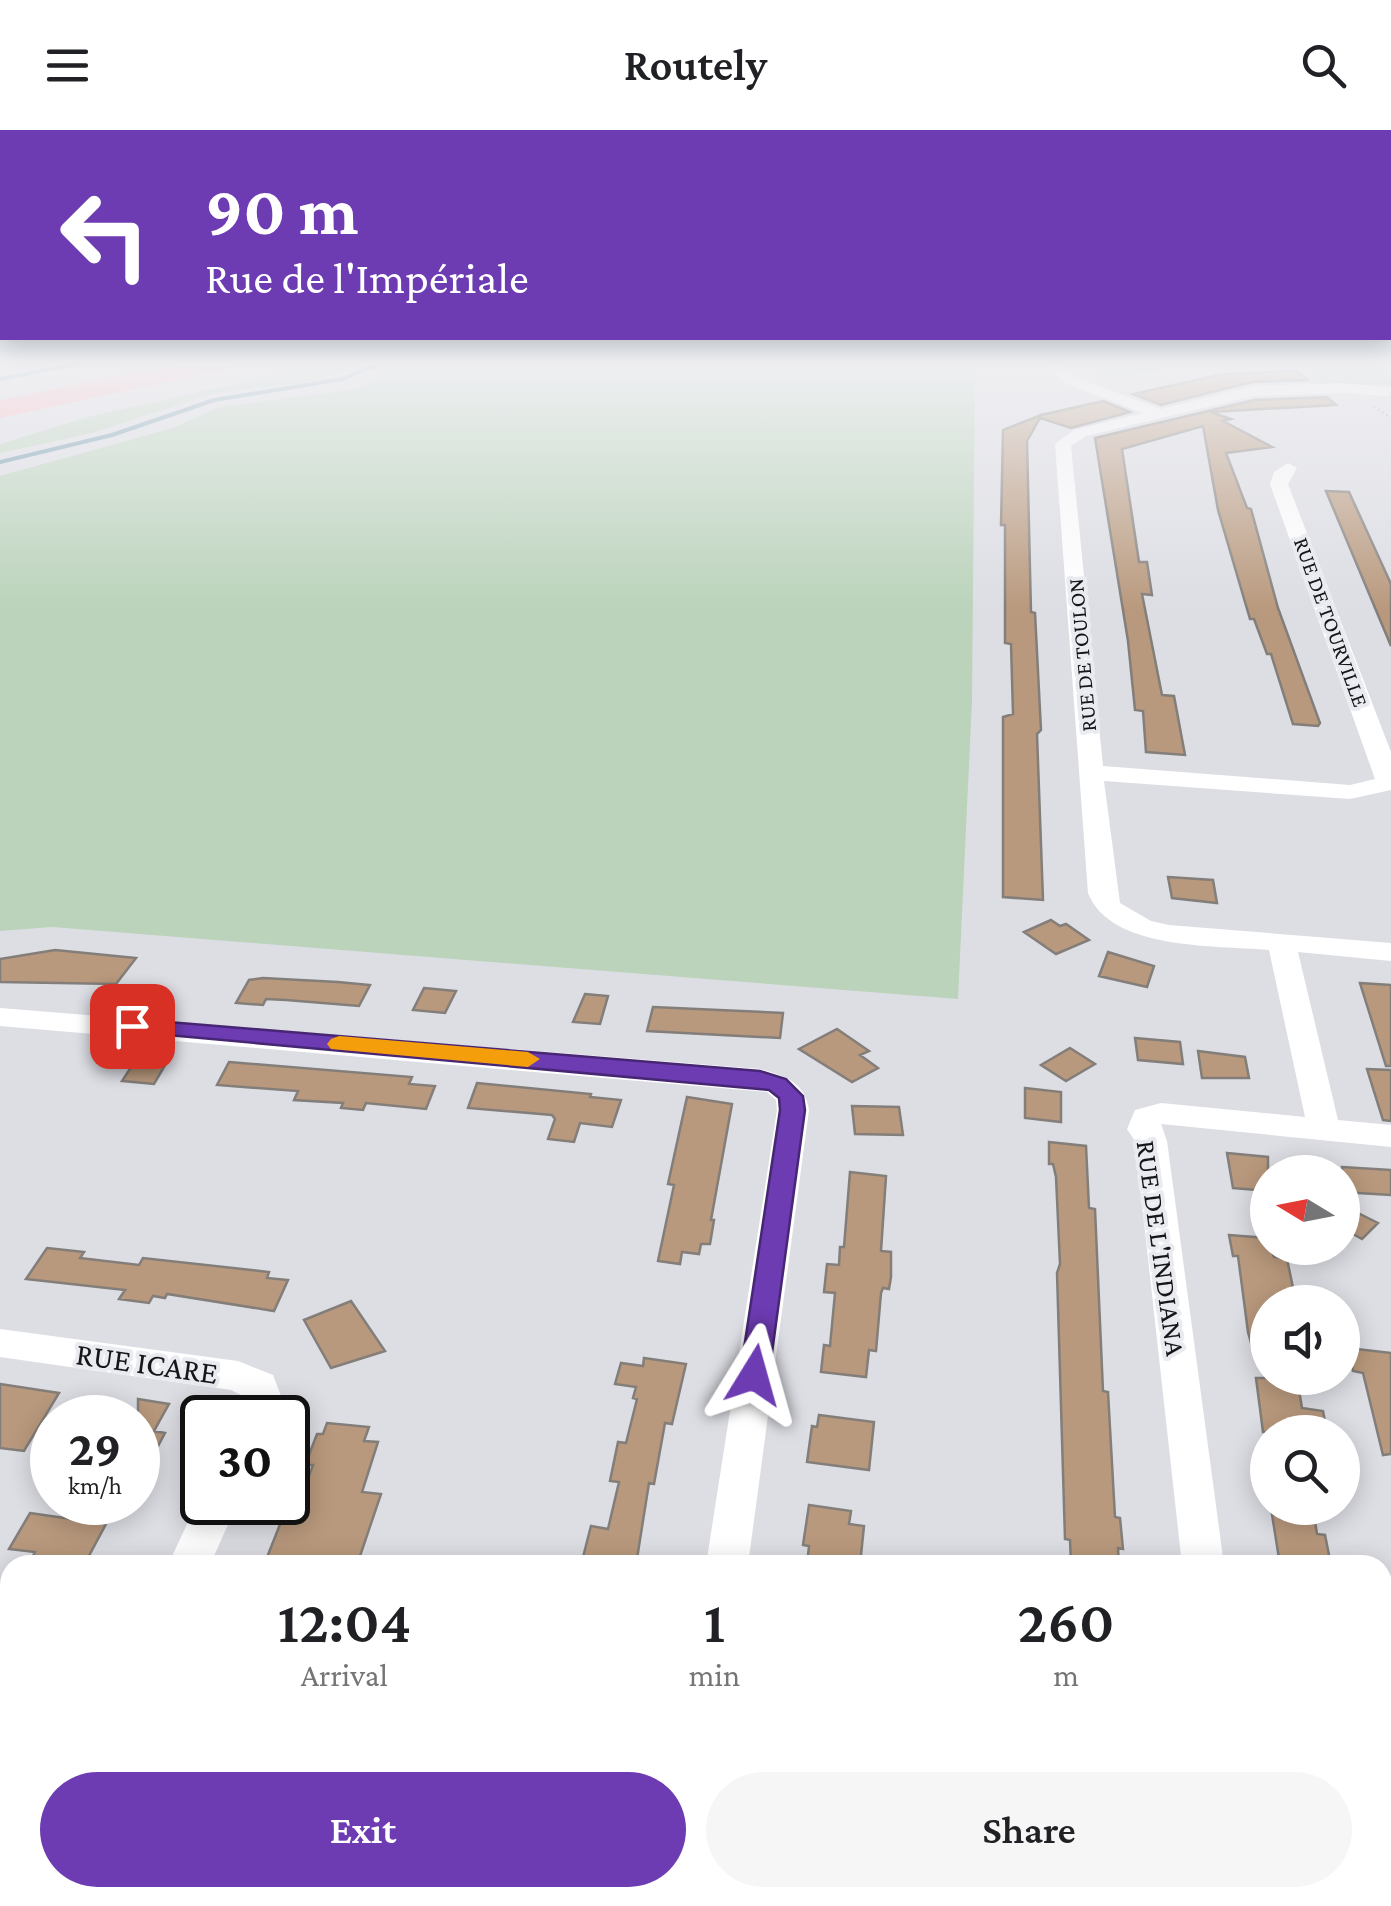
<!DOCTYPE html>
<html lang="en">
<head>
<meta charset="utf-8">
<style>
  :root { --surface:#fff; --page:#f6f6f6; --text:#202124; --muted:#757577; --accent:#6d3bb2 }
  body { margin:0; font-family:"Crimson Pro",serif; background:var(--page); color:var(--text); height:100vh; display:flex; flex-direction:column; font-size:38px; white-space:nowrap }
  * { box-sizing:border-box; margin:0 }
  p { font-size:32px; color:var(--muted) }
  .icon { flex:none; width:55px; height:55px; fill:none; stroke:currentColor; stroke-width:2; stroke-linecap:round; stroke-linejoin:round }
  .map { position:relative; flex:1; overflow:hidden }
  .sheet { position:absolute; left:0px; top:1425px; width:1392px; height:352px; display:flex; flex-direction:column; background:var(--surface); border-radius:30px 30px 0 0; box-shadow:0 5px 25px #0003 }
  .sheet>* { flex:none }
  .top-card { position:absolute; left:0px; top:0px; width:1392px; height:210px; box-shadow:0 5px 25px #0003; background:#6d3bb2; color:#fff; overflow:hidden }
  .needle { width:65px; rotate:280deg }
  .fabs { position:absolute; left:1250px; top:1025px; display:grid; gap:20px }
  .fabs a { display:grid; place-items:center; width:110px; height:110px; border-radius:50%; background:var(--surface); box-shadow:0 5px 25px #0003; font-size:50px }
  .speed { position:absolute; left:30px; top:1265px; display:flex; gap:20px; font-size:50px; font-weight:700; text-align:center }
  .speed>* { display:grid; place-content:center; width:130px; height:130px; border-radius:50%; background:var(--surface); box-shadow:0 5px 25px #0003; line-height:1 }
  .speed small { font-size:25px; font-weight:400 }
  .speed .limit { border:5px solid #111; border-radius:15px; background:#fff; color:#111 }
  .pin { position:absolute; display:grid; place-items:center; width:85px; height:85px; color:#fff; margin:-42px; border-radius:20px; box-shadow:0 5px 15px #0006 }
  .me { position:absolute; width:110px; margin:-55px; rotate:8deg; stroke-linejoin:round; filter:drop-shadow(0 0 8px #0008) }
  .turn { display:flex; align-items:center; gap:35px; height:210px; padding:0 40px; font-size:45px }
  .turn .icon { width:130px; height:130px; stroke-width:2.5 }
  .turn b { display:block; font-size:70px; line-height:85px }
  .eta { display:flex; justify-content:space-evenly; align-items:center; height:170px; text-align:center }
  .eta b { font-size:60px; font-weight:600; line-height:70px }
  .primary-button { display:flex; gap:20px; margin-top:auto; padding:20px 40px }
  .primary-button a { flex:1; height:115px; border-radius:60px; background:var(--accent); color:#fff; font-size:40px; font-weight:600; line-height:115px; text-align:center }
  .primary-button a+a { background:var(--page); color:var(--text) }
  header { display:flex; justify-content:space-between; align-items:center; height:130px; padding:0 40px; background:var(--surface); font-size:45px; font-weight:600 }
  .map>svg:first-child { display:block }
  .green { fill:#bad3ba }
  .lines { fill:none; stroke-linecap:round; stroke-linejoin:round }
  .stream { stroke:#6a96a8; stroke-width:4 }
  .building { fill:#b9997d; stroke:#837e7a; stroke-width:2.5 }
  .path { stroke:#7e7e83; stroke-width:2.5; stroke-dasharray:1 4; stroke-linecap:butt }
  .street { fill:#fff; fill-rule:evenodd }
  .highway { fill:#ffb1ba; fill-rule:evenodd }
  .route { fill:#6d3bb2; stroke:#472674; stroke-width:2.5 }
  .slow { fill:#f59e0b }
  .labels { text-anchor:middle; dominant-baseline:central; stroke-width:8; stroke-linejoin:round; paint-order:stroke }
  .far-street-label { font-size:22px; fill:#161618; stroke:#eaebf1 }
  .street-label { font-size:28px; fill:#161618; stroke:#eaebf1 }
  .near-street-label { font-size:32px; fill:#161618; stroke:#eaebf1 }
</style>
</head>
<body>
<header><svg class="icon" aria-label="menu" viewBox="0 0 24 24"><path d="M4 6h16M4 12h16M4 18h16"/></svg>Routely<svg class="icon" aria-label="search" viewBox="0 0 24 24"><circle cx="10" cy="10" r="6"/><path d="M15 15l6 6"/></svg></header>
<div class="map">
<svg width="1391" height="1776" viewBox="0 0 1391 1776">
  <rect width="100%" height="100%" fill="#dddee4"/>
  <path class="green" d="M335,231L366,232L317,251L216,263L92,303L0,323V314L88,287Z
    M404,231H975L972,571L958,869L52,797L0,801V346L173,298L219,277L356,259Z
    M1124,231H1209L1119,248L1101,247L1100,242L1124,236Z
    M1292,231H1391V255H1321L1308,236H1294Z"/>
  <g class="lines">
    <path class="stream" d="M0,249L90,231
      M0,332L112,305L214,270L343,249L385,231"/>
  </g>
  <path class="building" d="M1297,241L1308,250L1252,252L1161,275L1133,264L1223,244Z
    M1327,267L1336,275L1211,282L1231,289L1223,291L1272,317L1226,323L1247,378L1251,379L1278,478L1320,593L1318,596L1293,594L1271,524H1267L1254,489H1250L1218,380L1203,296L1122,319L1139,432H1147L1152,465L1142,464L1162,565L1174,566L1185,625L1146,622L1143,581L1135,580L1128,511L1095,308L1254,270Z
    M1103,271L1130,282L1071,298L1040,288L1027,311L1031,482L1035,483L1041,600L1037,604L1043,770L1003,767V587L1013,584L1011,514L1005,513V395H1001L1003,300L1041,285Z
    M1326,361L1349,362L1391,454V516Z
    M1168,747L1213,750L1217,773L1172,768Z
    M1051,790L1060,796L1066,794L1089,810L1056,824L1024,802Z
    M55,820L136,828L116,854L0,852V829Z
    M1108,822L1154,836L1147,857L1099,846Z
    M263,848L338,852L370,855L359,876L286,870L266,869L263,875L236,873L249,850Z
    M1360,853L1391,855V936H1386Z
    M424,858L456,861L445,883L413,880Z
    M585,864L608,866L600,894L573,892Z
    M653,877L783,883L780,908L647,901Z
    M837,899L869,921L860,925L878,938L852,952L799,919Z
    M1135,908L1180,912L1183,934L1138,930Z
    M1070,918L1095,934L1066,951L1041,935Z
    M1198,921L1245,927L1249,948H1202Z
    M137,928L168,930L154,954L122,951Z
    M229,932L412,947L409,954L435,956L426,979L366,973L363,980L341,978L343,973L294,970L298,961L217,955Z
    M1367,939L1391,940V991L1383,990Z
    M477,953L591,964L590,967L621,970L612,997L580,993L574,1012L548,1009L555,989L552,985L468,978Z
    M1025,958L1061,962V992L1025,988Z
    M687,967L732,974L711,1090H714L710,1114H701L699,1124L682,1122L680,1134L658,1131L674,1055L668,1054Z
    M852,976L899,977L903,1005L855,1004Z
    M1049,1012L1086,1016L1089,1078L1095,1079L1103,1261L1108,1262L1115,1387L1120,1388L1123,1419L1118,1418L1119,1435H1071L1070,1410L1065,1409L1057,1143L1060,1134L1056,1047L1053,1034H1049Z
    M1227,1023L1268,1027V1061L1233,1058Z
    M1342,1037L1391,1040V1065L1342,1062Z
    M850,1042L886,1046L881,1121L891,1122V1147L889,1159L883,1158L881,1163L876,1221L869,1220L866,1247L821,1242L824,1215L830,1216L835,1163L824,1162L827,1134L839,1135L840,1117H844Z
    M1356,1082L1378,1093L1362,1109L1342,1098Z
    M1229,1105L1267,1108L1274,1127L1287,1129L1296,1172H1268V1230L1256,1231L1248,1202L1238,1126H1233Z
    M47,1118L84,1122L80,1128L139,1135L143,1128L269,1142L267,1148L288,1150L274,1181L167,1164L165,1168L153,1166L149,1173L119,1169L125,1160L26,1149Z
    M351,1171L385,1221L331,1238L304,1190Z
    M1348,1218L1391,1223V1324L1383,1325L1363,1243L1353,1241Z
    M644,1228L686,1234L672,1294L665,1293L654,1354L649,1353L636,1435H581L591,1396L608,1399L619,1352L610,1351L618,1312L626,1313L637,1269L633,1268L636,1257L615,1254L621,1233L643,1236Z
    M1256,1248H1297L1302,1278L1323,1281L1327,1302H1263Z
    M0,1254L59,1263L24,1321L0,1318Z
    M138,1269L169,1274L154,1301L165,1303L138,1354Z
    M819,1285L874,1292L869,1340L807,1332L812,1296L817,1297Z
    M327,1293L369,1297L364,1311L378,1312L362,1362L381,1364L357,1435H264L288,1374L298,1375L313,1335H305L317,1304H323Z
    M809,1375L851,1381L849,1394L864,1396L860,1435H807L809,1416L803,1415Z
    M1271,1378H1313L1317,1404L1325,1405L1331,1435H1280Z
    M30,1383L106,1394L84,1435H28L35,1422L9,1419Z"/>
  <g class="lines">
    <path class="path" d="M1374,277L1391,288"/>
    <path class="street" d="M1046,231H1061L1075,247L1161,279L1253,256L1343,253L1391,258V264L1386,266L1343,263L1253,266L1086,306L1071,316L1103,636L1350,655L1375,649L1270,354L1274,342L1288,333L1297,338L1288,354L1391,622V660L1350,669L1104,651L1120,773L1151,791L1169,795L1391,813V831L1298,822L1338,990L1391,995V1017L1161,994L1167,1011L1224,1435H1182L1135,1011L1127,999L1135,980L1161,973L1305,987L1269,820C1216,815 1111,821 1088,763L1055,314L1074,300L1143,283L1065,253Z
      M0,878L760,939C785,946 805,952 809,980L748,1435H706L777,980L776,970L767,962L0,896Z
      M0,1199L238,1231L273,1245L281,1266L278,1288H238L243,1266L231,1260L0,1227Z
      M202,1362V1372H238L210,1435H168Z
      M10,1763V1768H59L56,1776H5Z
      M654,1768H704L703,1776H653Z
      M1219,1768H1269L1270,1776H1220Z"/>
    <path class="highway" d="M191,231H242L229,239L0,288V270Z"/>
  </g>
  <linearGradient id="sky" x2="0" y2="1"><stop stop-color="#75a8ce"/><stop offset="0.48" stop-color="#f0f0f3"/><stop offset="1" stop-color="#f0f0f3" stop-opacity="0"/></linearGradient>
  <rect width="1391" height="480" fill="url(#sky)"/>
  <path class="route" d="M132,889L760,941L786,949L803,966L805,980L769,1245L765,1253L754,1256L744,1253L740,1245L780,980L779,968L769,960L124,901L121,896Z"/>
  <path class="slow" d="M339,906L528,922L540,929L528,937L331,919L327,914L331,909Z"/>
  <g class="labels">
    <g class="far-street-label">
      <text transform="translate(1331 492) rotate(70)">RUE DE TOURVILLE</text>
      <text transform="translate(1082 525) rotate(-95)">RUE DE TOULON</text>
    </g>
    <g class="street-label">
      <text transform="translate(1161 1118) rotate(82)">RUE DE L'INDIANA</text>
    </g>
    <g class="near-street-label">
      <text transform="translate(147 1233) rotate(8)">RUE ICARE</text>
    </g>
  </g>
</svg>
<div class="fabs">
<a><svg class="needle" viewBox="-14 -14 28 28"><path d="M0-13l5 13h-10z" fill="#e53935"/><path d="M0 13l5-13h-10z" fill="#757577"/></svg></a>
<a><svg class="icon" aria-label="sound" viewBox="0 0 24 24"><path d="M4 9h4l5-4v14l-5-4H4zM17 9q2 3 0 6"/></svg></a>
<a><svg class="icon" aria-label="search" viewBox="0 0 24 24"><circle cx="10" cy="10" r="6"/><path d="M15 15l6 6"/></svg></a>
</div>
<div class="speed"><div>29<small>km/h</small></div><div class="limit">30</div></div>
<div class="pin" style="left:132px;top:896px;background:#d93025"><svg class="icon" aria-label="arrive" viewBox="0 0 24 24"><path d="M6 21V4h12l-3 4 3 4H6"/></svg></div>
<svg class="me" style="left:754px;top:1245px" viewBox="-20 -20 40 40"><path d="M0-17L14 15 0 8-14 15z" fill="#6d3bb2" stroke="#fff" stroke-width="4"/></svg>
<div class="top-card">
<div class="turn"><svg class="icon" aria-label="left" viewBox="0 0 24 24"><path d="M17 20v-9H6M10 6l-5 5 5 5"/></svg><div><b>90 m</b>Rue de l'Impériale</div></div>
</div>
<section class="sheet">
<div class="eta">
<div><b>12:04</b><p>Arrival</p></div>
<div><b>1</b><p>min</p></div>
<div><b>260</b><p>m</p></div>
</div>
<div class="primary-button"><a>Exit</a><a>Share</a></div>
</section>
</div>
</body>
</html>
